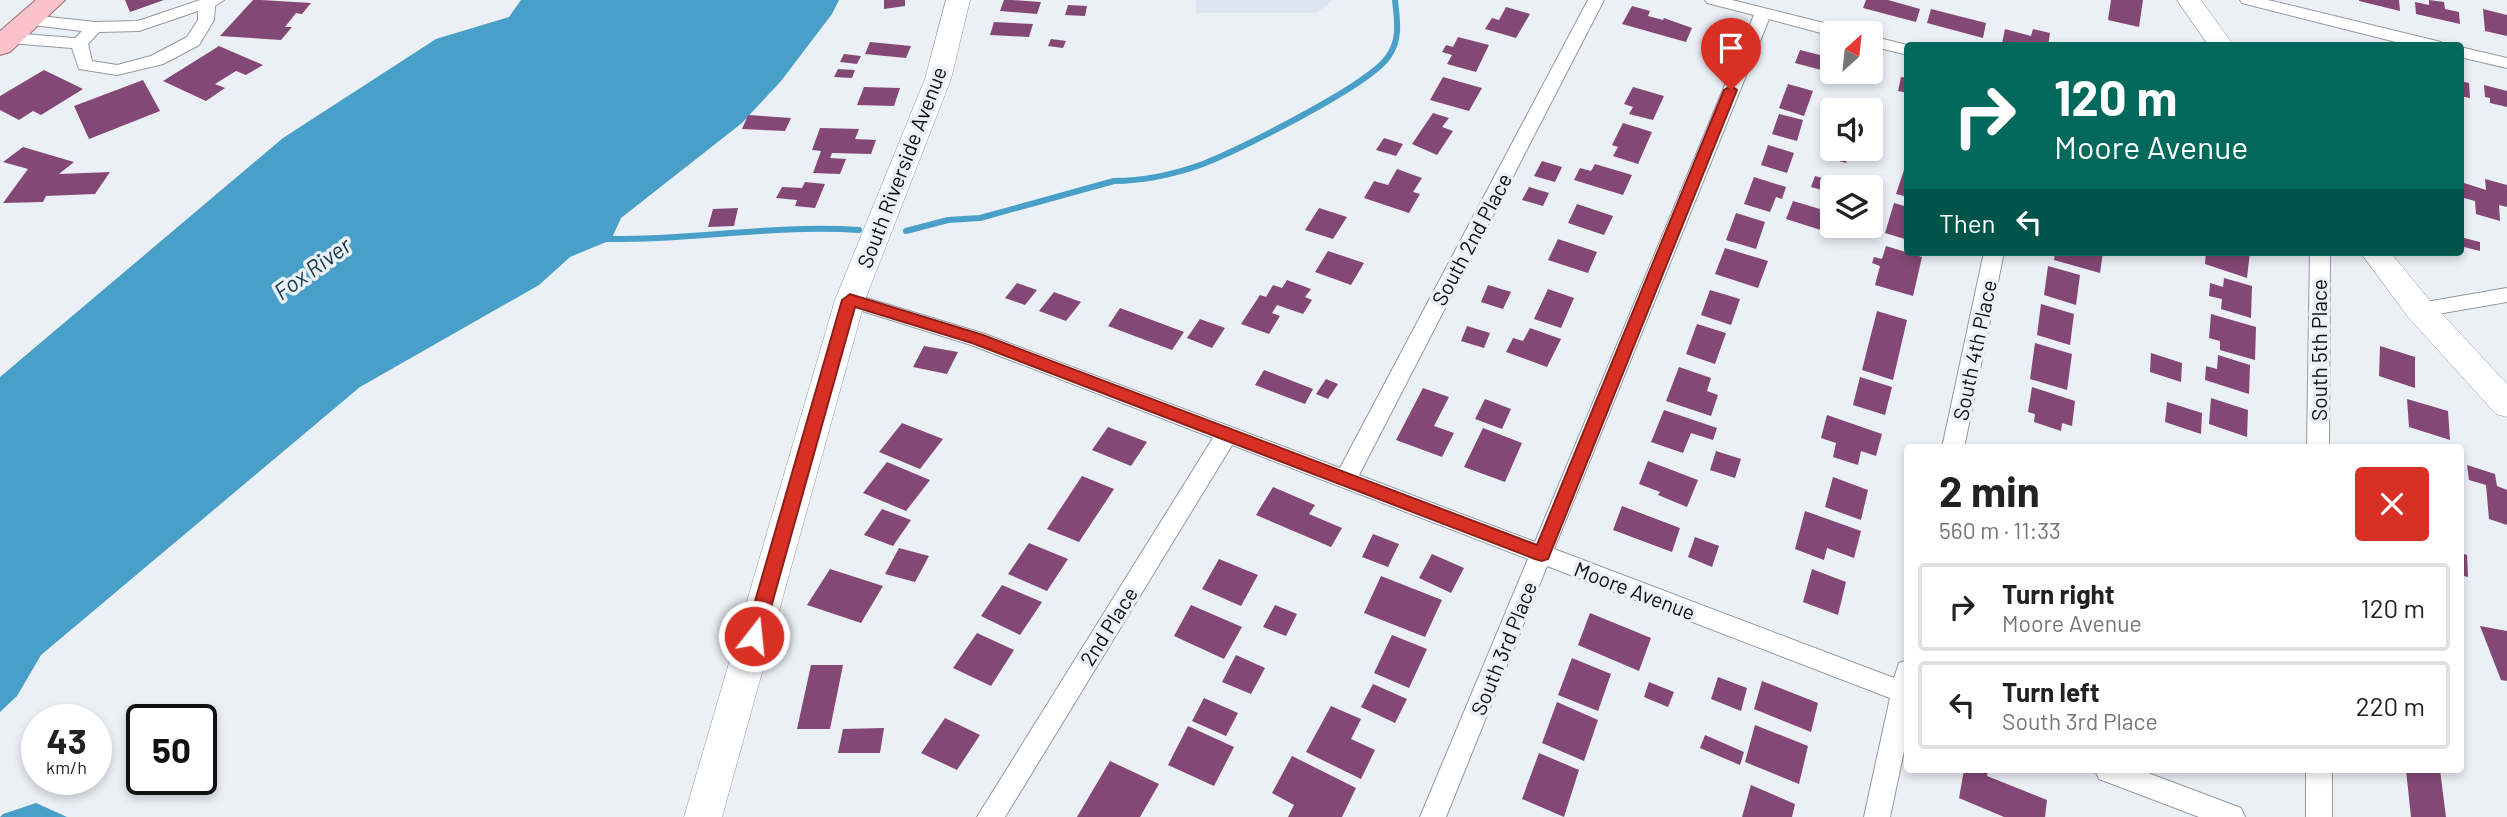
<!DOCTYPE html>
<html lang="en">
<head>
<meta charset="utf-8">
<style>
  :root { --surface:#fff; --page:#f2f2f2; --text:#222; --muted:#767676; --line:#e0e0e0 }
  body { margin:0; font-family:Barlow,sans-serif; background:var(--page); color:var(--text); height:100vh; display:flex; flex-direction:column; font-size:26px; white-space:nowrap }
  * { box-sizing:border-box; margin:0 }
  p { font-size:23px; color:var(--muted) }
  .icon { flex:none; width:38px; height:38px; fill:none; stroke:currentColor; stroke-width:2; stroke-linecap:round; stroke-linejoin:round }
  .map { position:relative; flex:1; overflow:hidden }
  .sheet { position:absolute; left:1904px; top:444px; width:560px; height:329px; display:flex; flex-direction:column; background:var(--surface); border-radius:7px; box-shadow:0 4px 10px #0003 }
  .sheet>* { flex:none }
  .guide { position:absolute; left:1904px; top:42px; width:560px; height:214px; border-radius:7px; box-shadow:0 4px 10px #0003; background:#00695c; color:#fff; overflow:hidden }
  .needle { width:46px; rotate:27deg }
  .fabs { position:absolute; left:1820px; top:21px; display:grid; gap:14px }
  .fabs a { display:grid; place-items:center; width:63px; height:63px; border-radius:7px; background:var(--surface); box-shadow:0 4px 10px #0003; font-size:35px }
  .speed { position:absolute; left:21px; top:704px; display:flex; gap:14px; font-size:35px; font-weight:700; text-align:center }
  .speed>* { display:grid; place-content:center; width:91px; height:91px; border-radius:50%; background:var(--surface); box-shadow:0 4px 10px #0003; line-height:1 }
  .speed small { font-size:18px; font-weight:400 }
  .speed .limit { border:4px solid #111; border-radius:10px; background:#fff; color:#111 }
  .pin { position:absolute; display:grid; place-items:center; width:60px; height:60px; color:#fff; margin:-72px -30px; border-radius:50% 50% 50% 0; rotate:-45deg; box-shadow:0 0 7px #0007 }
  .pin .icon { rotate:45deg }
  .me { position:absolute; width:77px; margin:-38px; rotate:16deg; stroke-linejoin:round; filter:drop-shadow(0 0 5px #0008) }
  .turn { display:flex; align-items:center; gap:24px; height:147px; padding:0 35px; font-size:32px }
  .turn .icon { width:91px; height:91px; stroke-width:2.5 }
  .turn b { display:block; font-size:49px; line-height:60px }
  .then { display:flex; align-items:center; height:66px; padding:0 35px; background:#0003; gap:14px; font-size:26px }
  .round { display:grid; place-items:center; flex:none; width:74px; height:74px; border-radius:7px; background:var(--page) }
  .summary { display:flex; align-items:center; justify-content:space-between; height:119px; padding:0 35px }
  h1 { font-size:42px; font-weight:700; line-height:52px }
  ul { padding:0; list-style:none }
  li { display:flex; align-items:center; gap:21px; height:88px; margin:0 14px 10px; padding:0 21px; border:4px solid var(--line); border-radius:7px }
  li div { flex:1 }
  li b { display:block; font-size:26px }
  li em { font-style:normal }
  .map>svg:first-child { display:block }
  .built { fill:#dce3f1 }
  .water { fill:#489fc8 }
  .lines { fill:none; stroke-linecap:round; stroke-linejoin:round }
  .stream { stroke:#489fc8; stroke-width:6 }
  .building { fill:#844876 }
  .street-casing { stroke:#95999f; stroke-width:2 }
  .secondary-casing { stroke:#95999f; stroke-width:1 }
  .primary-casing { stroke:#a46973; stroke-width:2 }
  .street { fill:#fff; fill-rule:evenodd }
  .secondary { fill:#fff; fill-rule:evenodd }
  .primary { fill:#fac3cb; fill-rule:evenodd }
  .route { fill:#d93025; stroke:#8d1f18; stroke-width:2 }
  .labels { text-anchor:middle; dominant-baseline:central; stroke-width:7; stroke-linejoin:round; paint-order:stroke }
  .street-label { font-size:21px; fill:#0c0d10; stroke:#ebeff6 }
  .water-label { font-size:23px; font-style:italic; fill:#103748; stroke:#ebeff6 }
</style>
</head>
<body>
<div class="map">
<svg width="2507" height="817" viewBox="0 0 2507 817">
  <rect width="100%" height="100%" fill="#ebeff6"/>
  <path class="built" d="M1196,0H1333L1316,13H1196Z"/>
  <path class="water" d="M521,0H839L832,14L781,81L742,123L621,218L611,240L570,257L539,285L360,387L41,655L17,696L0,712V377L283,138L436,39L509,17Z
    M36,803L67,817H0L3,814Z"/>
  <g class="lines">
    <path class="stream" d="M906,231L948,220L980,218L1114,181C1144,181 1175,174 1203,164C1240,149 1368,86 1388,57C1401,39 1397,20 1395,0
      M602,239C688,241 773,224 859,230"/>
  </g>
  <path class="building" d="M125,0H164L130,12Z
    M253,0H261L311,3L302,14L296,13L285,27H292L281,40L220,36Z
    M884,0H905V6L884,9Z
    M1004,0H1012L1041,2L1037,14L1000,11Z
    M1866,0H1888L1920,9L1916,22L1863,8Z
    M2111,0H2143L2139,27L2108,20Z
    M2359,0H2399L2400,11L2359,1Z
    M2429,0L2444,2L2445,9L2459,12L2460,24L2416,14L2415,2L2429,5Z
    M1068,5L1087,6L1085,16L1065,15Z
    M1632,6L1650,11L1648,16L1663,20L1664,18L1692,28L1686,42L1622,24Z
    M1506,7L1530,14L1516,38L1485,29L1492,18L1499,20Z
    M1931,9L1986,23L1983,38L1927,23Z
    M2483,9L2507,15V36L2485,31Z
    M994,22L1033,24L1029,37L990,35Z
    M2005,29L2031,36L2033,29L2050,33L2048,46L2002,43Z
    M1458,37L1489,45L1476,72L1447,64L1452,55L1442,52L1446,45L1453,47Z
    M1051,39L1066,41L1063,48L1048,46Z
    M870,42L911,46L906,58L865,54Z
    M219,46L263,65L246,75L236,71L215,84L225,88L206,101L163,81Z
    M1800,50L1832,58V72H1841L1840,75L1795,63Z
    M844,54L861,56L857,64L840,62Z
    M838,69L855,70L852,78L834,77Z
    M44,70L83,89L41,115L33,111L19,120L0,110V96Z
    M1443,77L1482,88L1469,111L1430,100Z
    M1901,77L1908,78V93L1898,91Z
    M143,80L160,111L89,139L74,106Z
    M2460,81L2469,83L2470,98L2460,96Z
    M1788,84L1813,91L1804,116L1779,108Z
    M2484,85L2507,91V107L2490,103V98L2485,97Z
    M864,87L900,88L894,106L857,105Z
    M1633,87L1664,96L1653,120L1629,114L1633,107L1624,104Z
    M1433,113L1449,118L1442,127L1453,131L1437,155L1412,144Z
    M1779,114L1803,120L1797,141L1772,134Z
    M748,115L791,118L785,131L742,129Z
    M1623,123L1652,132L1638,164L1613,156L1618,147L1612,145Z
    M820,128L859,129L855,139L876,140L871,154L832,153L830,158L846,159L840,174L813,173L821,151L812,150Z
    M1384,138L1403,144L1396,156L1376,150Z
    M1828,138L1832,139V149H1851L1846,163L1822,156Z
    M1768,145L1794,153L1787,173L1761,165Z
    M23,147L74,162L59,174L110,172L95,194L46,196L43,202L3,203L28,169L3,162Z
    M1908,158V197L1896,194Z
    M1542,161L1562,167L1555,182L1534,176Z
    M1595,164L1632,175L1623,195L1574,180L1580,168L1591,171Z
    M1397,169L1422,178L1413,192L1420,194L1409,213L1364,198L1374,181L1388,185Z
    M1815,176L1839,183L1837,187H1832V193L1811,187Z
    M1754,177L1786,187L1782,199L1776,197L1770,212L1744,204Z
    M2485,179L2507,185V207L2499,205L2500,221L2476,214L2475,201L2464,198V183L2486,190Z
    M805,182L825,184L815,208L795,206L797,200L776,198L782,187L802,188Z
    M1529,187L1549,193L1543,206L1522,200Z
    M1793,201L1830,212L1824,231L1786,219Z
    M1894,203L1908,207V240L1885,233Z
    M1577,204L1613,216L1604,235L1568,223Z
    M738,208L734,226L708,227L713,209Z
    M1319,208L1347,217L1333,239L1305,230Z
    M1736,213L1765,222L1756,249L1726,240Z
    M2460,237L2480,242V251L2460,246Z
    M1558,239L1597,252L1588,273L1548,260Z
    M1886,246L1922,257L1913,296L1875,285L1880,266L1872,263L1874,257L1882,259Z
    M1725,248L1768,261L1758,288L1715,274Z
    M1328,251L1364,263L1351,285L1315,272Z
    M2055,252H2103L2100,273L2054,260Z
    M2206,252H2250L2247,278L2205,264Z
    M2048,266L2080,275L2076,305L2044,295Z
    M2224,278L2252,286L2251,318L2221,309L2222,299L2209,296L2210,283L2223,287Z
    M1287,280L1311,289L1305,297L1312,300L1303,314L1277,305L1272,313L1280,316L1269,334L1241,324L1260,295L1266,297L1273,285L1282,288Z
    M1017,283L1037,290L1025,305L1005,298Z
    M1488,285L1511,292L1503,309L1481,302Z
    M1548,289L1574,298L1561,328L1534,319Z
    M1710,290L1740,299L1731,325L1701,315Z
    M1054,292L1081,302L1066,321L1039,311Z
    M2041,304L2074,314L2070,345L2037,335Z
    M1120,308L1184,332L1172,350L1108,326Z
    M1877,311L1907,320L1893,380L1862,370Z
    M2211,314L2256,327L2255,360L2220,350V341L2209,338Z
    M1200,319L1225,328L1212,348L1187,338Z
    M1697,324L1726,333L1715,364L1686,354Z
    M1467,326L1490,333L1484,348L1461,341Z
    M1530,328L1561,339L1547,367L1506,352L1513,338L1523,341Z
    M2035,343L2072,354L2067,390L2030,379Z
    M924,346L958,352L947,374L913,367Z
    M2380,346L2415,357V388L2379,376Z
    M2151,353L2182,363L2181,382L2150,372Z
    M2218,355L2250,365L2249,394L2205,380L2206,366L2217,369Z
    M1679,367L1711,378L1707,391L1718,395L1711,416L1666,401Z
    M1264,370L1313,389L1305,404L1255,385Z
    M1860,377L1892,387L1885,415L1853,405Z
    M1326,379L1338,384L1328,399L1316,394Z
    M2032,387L2075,401L2072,426L2062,423L2061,431L2034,422L2035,414L2028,412Z
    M1423,388L1449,397L1434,426L1454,433L1442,457L1396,440Z
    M2211,398L2248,410L2247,437L2209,424Z
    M1485,399L1511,409L1502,429L1475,419Z
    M2407,399L2448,411L2450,440L2409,427Z
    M2167,402L2202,413L2201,434L2165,422Z
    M1664,410L1717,428L1713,440L1691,433L1683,453L1651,442Z
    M1827,415L1882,434L1876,456L1861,451L1858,465L1833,457L1836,443L1821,438Z
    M902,423L943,439L920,469L879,452Z
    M1108,427L1147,442L1131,466L1092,450Z
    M1483,428L1522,443L1505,482L1464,467Z
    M1716,451L1741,459L1735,478L1710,470Z
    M1648,461L1698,480L1687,507L1658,495L1660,492L1639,484Z
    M887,462L930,480L906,511L863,493Z
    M2467,465L2495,474L2497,486L2507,490V525L2489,519L2486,485L2469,480Z
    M1082,476L1114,489L1079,542L1047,529Z
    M1833,477L1868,490L1861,520L1825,507Z
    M1273,487L1315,505L1309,514L1342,528L1331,547L1256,515Z
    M1622,506L1680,528L1672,552L1613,530Z
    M882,509L911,520L893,546L864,535Z
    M1805,511L1861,531L1854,558L1827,548L1824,560L1795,549Z
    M1373,534L1399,544L1388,567L1362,557Z
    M1695,537L1719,546L1712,567L1688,557Z
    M1029,543L1068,559L1047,591L1008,574Z
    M899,548L929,556L915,582L885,574Z
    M2460,553L2467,555L2468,577L2460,575Z
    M1432,554L1464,568L1451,593L1419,578Z
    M1219,559L1258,575L1241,606L1202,589Z
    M830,569L883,586L861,623L807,605Z
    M1812,569L1846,582L1838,615L1803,602Z
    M1381,576L1442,600L1425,637L1364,613Z
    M1002,585L1042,602L1020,635L981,616Z
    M1191,605L1242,627L1224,659L1174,636Z
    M1275,605L1297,614L1286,636L1263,627Z
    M1590,613L1651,638L1639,671L1578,645Z
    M2480,626L2507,631V681L2501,680Z
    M977,633L1014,650L991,686L953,668Z
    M1392,635L1427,649L1409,688L1374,673Z
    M1236,655L1265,668L1251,694L1222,682Z
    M1572,658L1611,674L1598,711L1558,695Z
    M811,665H843L830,729H797Z
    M1718,677L1747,688L1741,711L1711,699Z
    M1762,681L1818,703L1811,732L1754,709Z
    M1649,682L1674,692L1668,707L1644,697Z
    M1373,684L1407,699L1395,723L1361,707Z
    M1204,698L1238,713L1226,736L1192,721Z
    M1557,702L1598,720L1584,761L1542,743Z
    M1331,706L1361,719L1351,739L1375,750L1361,779L1306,752Z
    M945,718L980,735L957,770L921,753Z
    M1755,725L1808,746L1799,784L1745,762Z
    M1188,726L1234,747L1214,786L1168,765Z
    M884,728L880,753H838L843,729Z
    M1705,735L1744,752L1740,765L1700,748Z
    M1539,753L1579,770L1564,817L1522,799Z
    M1292,756L1356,788L1342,817H1288L1294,805L1272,793Z
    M1110,761L1159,784L1140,817H1077Z
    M1964,770H1988L1987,776L2047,800L2045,817H2004L1959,798Z
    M2406,770H2440L2446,817H2411Z
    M1751,785L1795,804L1792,817H1742Z"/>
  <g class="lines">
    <g class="street-casing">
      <path id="street" d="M200,0H224L215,6L214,20L199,45L163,64L117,75L79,69L72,48L10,43L2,38L10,33L75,38L82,31L25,24L23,20L31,15L95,22L138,21ZM198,11V20L187,37L151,56L117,65L92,61L88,44L99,32L139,31Z
        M1588,0H1604L1359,475L1535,542L1754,15L1707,3L1705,0H1732L1848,29L1850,33H1832V36L1769,19L1554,549L1894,678L1899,663L1908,660V732L1890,817H1864L1890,698L1547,566L1446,817H1420L1528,559L1232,445L1005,817H977L1213,438L971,345L843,305L840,300L843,295L850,293L985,334L1340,468Z
        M2240,0H2268L2441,42L2443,46H2412L2242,3Z
        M1871,36L1911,46H1908V55L1871,46Z
        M2460,47L2507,58V68L2460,57Z
        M1984,252H2004L1964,448H1942Z
        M2310,252H2330L2329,448H2307Z
        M2507,288V302L2420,317L2413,315L2410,310L2413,305L2420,303Z
        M2095,770H2140L2241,808L2245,817H2199L2099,779Z
        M2306,770H2332V817H2306Z"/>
    </g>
    <g class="secondary-casing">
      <path id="secondary" d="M946,0H970L951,79L865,300L722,817H684L835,300L925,79Z
        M2177,0H2201L2234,46H2209Z
        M2360,252H2390L2431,302L2507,384V417L2496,414L2409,318Z"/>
    </g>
    <g class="primary-casing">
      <path id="primary" d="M36,0H65L10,52L0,55V31Z"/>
    </g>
    <use href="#street" class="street"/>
    <use href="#secondary" class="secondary"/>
    <use href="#primary" class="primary"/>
  </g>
  <path class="route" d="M1731,86L1737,90L1548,559L1542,561L1535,559L972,343L855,307L763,636L761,642L754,644L748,642L745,636L842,300L850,294L983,335L1537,545L1724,90Z"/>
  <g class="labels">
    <g class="street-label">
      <text transform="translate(901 167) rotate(-69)">South Riverside Avenue</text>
      <text transform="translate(1471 239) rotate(-62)">South 2nd Place</text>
      <text transform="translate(1974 350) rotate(-78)">South 4th Place</text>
      <text transform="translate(2318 350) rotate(-90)">South 5th Place</text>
      <text transform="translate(1635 590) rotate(21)">Moore Avenue</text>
      <text transform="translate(1108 626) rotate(-58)">2nd Place</text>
      <text transform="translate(1503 648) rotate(-68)">South 3rd Place</text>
    </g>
    <g class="water-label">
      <text transform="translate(312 268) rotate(-36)">Fox River</text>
    </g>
  </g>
</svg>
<div class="fabs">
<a><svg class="needle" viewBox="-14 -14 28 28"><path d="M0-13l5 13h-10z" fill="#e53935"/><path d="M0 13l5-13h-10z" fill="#767676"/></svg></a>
<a><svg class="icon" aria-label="sound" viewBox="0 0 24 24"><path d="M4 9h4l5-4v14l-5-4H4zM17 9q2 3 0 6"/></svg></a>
<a><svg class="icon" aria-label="layers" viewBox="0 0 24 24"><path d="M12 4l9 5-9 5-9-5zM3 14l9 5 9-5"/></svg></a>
</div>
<div class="speed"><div>43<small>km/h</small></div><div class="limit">50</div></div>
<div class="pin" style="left:1731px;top:90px;background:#d93025"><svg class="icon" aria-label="arrive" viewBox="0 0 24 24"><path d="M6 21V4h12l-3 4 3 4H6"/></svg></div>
<svg class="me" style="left:754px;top:636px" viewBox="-20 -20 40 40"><circle r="17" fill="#d93025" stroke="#fff" stroke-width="3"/><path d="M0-11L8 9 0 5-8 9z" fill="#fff"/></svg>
<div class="guide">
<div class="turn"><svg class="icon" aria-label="right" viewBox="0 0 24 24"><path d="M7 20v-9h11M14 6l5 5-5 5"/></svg><div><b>120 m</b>Moore Avenue</div></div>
<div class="then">Then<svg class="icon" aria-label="left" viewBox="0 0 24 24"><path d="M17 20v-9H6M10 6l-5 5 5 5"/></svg></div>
</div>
<section class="sheet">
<div class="summary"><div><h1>2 min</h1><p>560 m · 11:33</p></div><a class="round" style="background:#d93025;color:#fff"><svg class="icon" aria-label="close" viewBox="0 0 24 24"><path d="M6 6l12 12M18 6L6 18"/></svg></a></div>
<ul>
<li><svg class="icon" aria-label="right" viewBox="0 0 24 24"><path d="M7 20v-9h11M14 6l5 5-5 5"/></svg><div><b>Turn right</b><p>Moore Avenue</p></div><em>120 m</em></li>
<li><svg class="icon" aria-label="left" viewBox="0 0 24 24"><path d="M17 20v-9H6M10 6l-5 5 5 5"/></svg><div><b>Turn left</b><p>South 3rd Place</p></div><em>220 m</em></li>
</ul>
</section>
</div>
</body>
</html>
